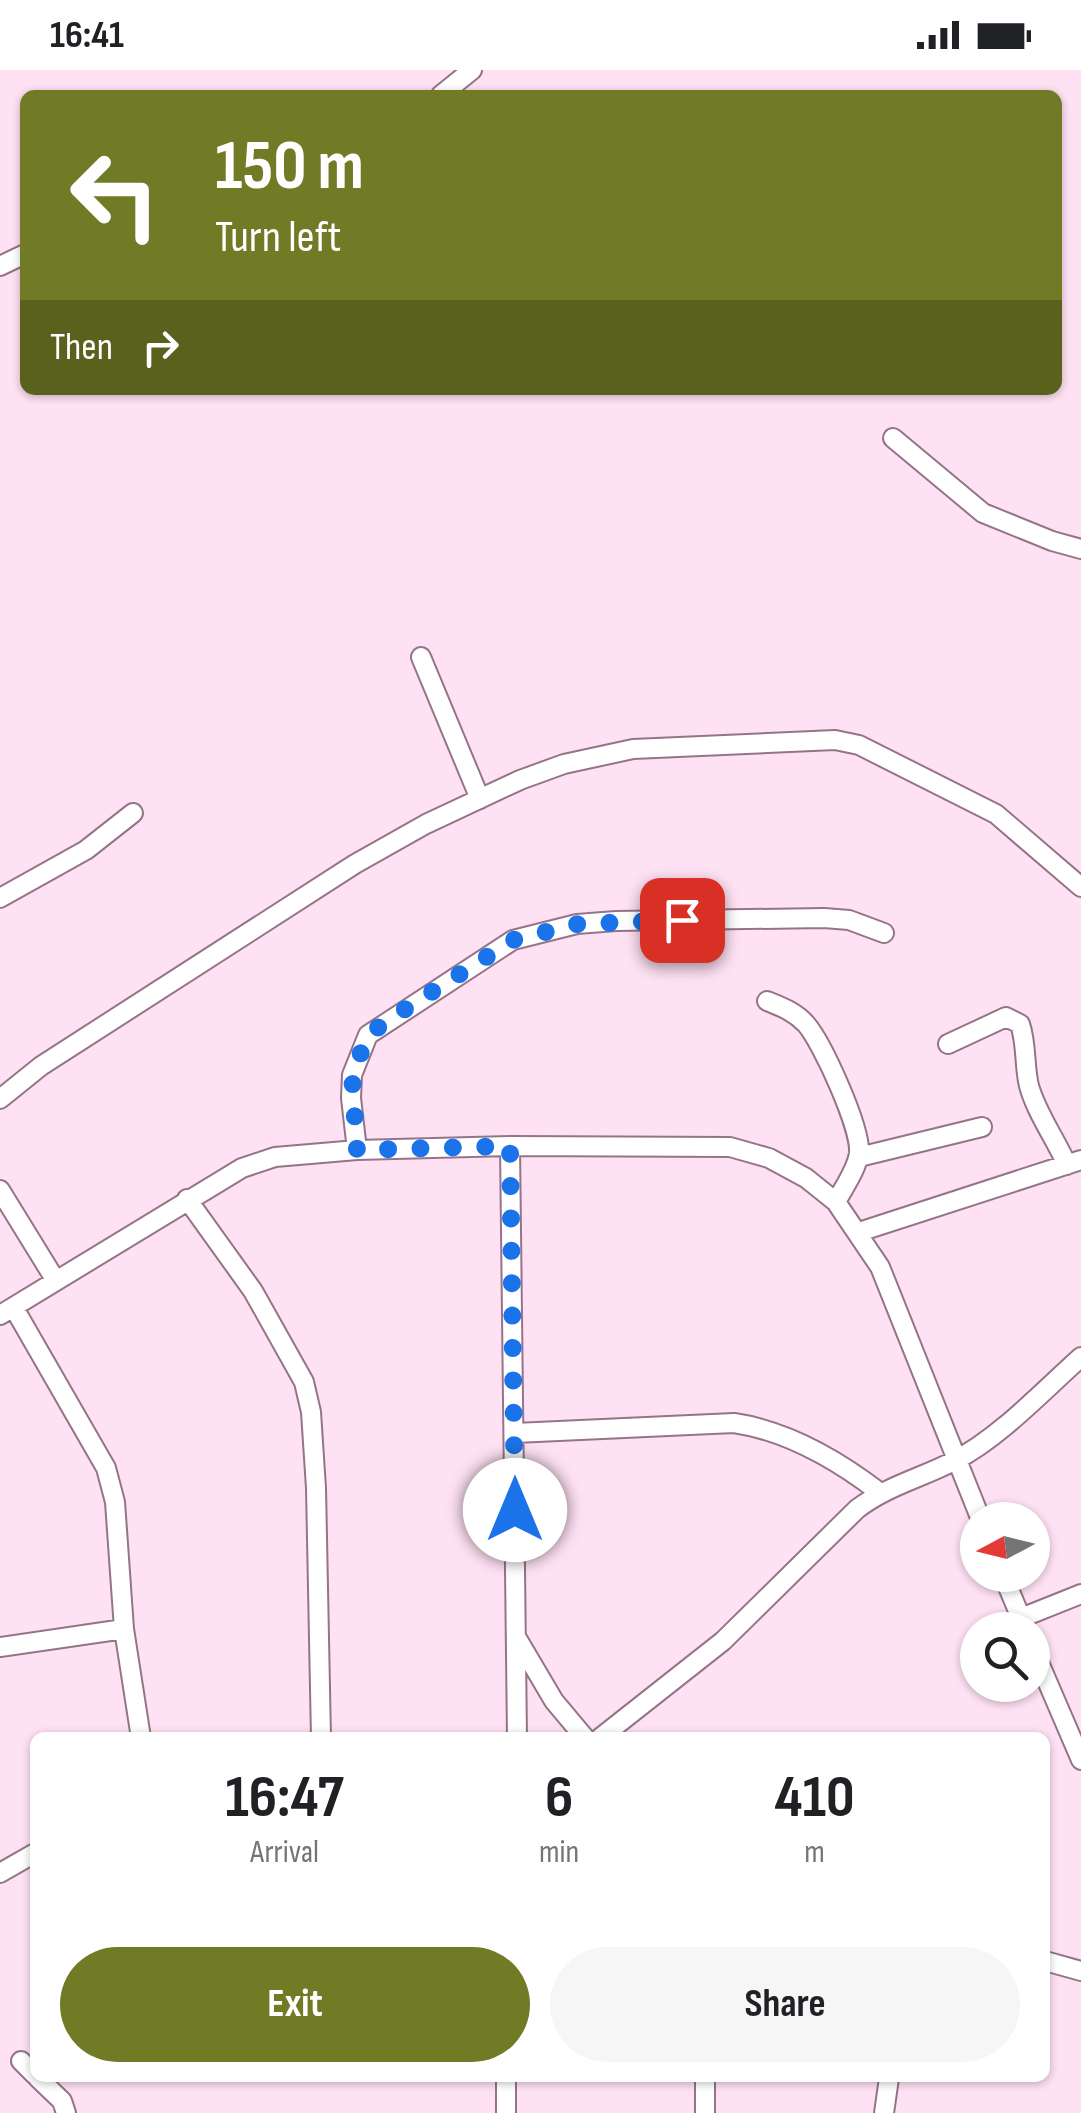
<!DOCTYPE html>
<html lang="en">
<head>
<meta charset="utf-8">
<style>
  :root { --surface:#fff; --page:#f6f6f6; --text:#202124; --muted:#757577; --accent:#717a25 }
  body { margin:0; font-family:"Sofia Sans Condensed",sans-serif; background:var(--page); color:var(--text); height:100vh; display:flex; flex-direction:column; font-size:38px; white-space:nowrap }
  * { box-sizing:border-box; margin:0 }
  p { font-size:32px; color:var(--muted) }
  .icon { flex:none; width:55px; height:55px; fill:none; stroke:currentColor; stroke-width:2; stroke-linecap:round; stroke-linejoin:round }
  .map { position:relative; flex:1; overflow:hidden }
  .panel { position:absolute; left:30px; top:1662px; width:1020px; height:350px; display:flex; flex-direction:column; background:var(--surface); border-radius:15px; box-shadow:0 2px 8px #0004 }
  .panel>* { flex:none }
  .hud { position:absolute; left:20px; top:20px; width:1042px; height:305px; border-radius:15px; box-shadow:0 2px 8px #0004; background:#717a25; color:#fff; overflow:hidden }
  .needle { width:65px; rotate:263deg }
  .controls { position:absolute; left:960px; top:1432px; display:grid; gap:20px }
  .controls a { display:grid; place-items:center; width:90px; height:90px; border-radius:50%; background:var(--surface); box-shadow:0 2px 8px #0004; font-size:50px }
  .pin { position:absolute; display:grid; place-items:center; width:85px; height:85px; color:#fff; margin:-42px; border-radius:20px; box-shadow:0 5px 15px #0006 }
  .me { position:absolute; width:110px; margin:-55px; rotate:0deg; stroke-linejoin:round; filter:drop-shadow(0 0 8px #0008) }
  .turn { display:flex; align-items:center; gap:35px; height:210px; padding:0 30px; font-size:45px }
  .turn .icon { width:130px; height:130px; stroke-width:2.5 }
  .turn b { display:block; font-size:70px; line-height:85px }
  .then { display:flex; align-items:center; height:95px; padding:0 30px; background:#0003; gap:20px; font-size:38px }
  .eta { display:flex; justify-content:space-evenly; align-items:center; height:170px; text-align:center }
  .eta b { font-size:60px; font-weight:700; line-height:70px }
  .primary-button { display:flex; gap:20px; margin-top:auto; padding:20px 30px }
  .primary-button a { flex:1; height:115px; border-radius:60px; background:var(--accent); color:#fff; font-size:40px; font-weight:700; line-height:115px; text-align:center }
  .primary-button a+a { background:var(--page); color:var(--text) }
  .status { display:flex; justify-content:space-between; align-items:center; height:70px; padding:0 50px; background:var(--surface); direction:ltr }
  .status svg { height:28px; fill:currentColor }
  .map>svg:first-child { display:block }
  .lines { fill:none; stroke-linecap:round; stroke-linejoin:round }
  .minor-casing { stroke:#957489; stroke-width:22 }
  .minor { stroke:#fff; stroke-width:18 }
  .route { stroke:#1a73e8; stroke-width:18; stroke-dasharray:0 32.4 }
</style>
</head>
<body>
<div class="status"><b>16:41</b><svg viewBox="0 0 49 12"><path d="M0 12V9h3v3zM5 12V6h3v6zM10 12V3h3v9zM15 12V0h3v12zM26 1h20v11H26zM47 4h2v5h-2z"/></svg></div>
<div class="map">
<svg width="1081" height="2043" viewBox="0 0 1081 2043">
  <rect width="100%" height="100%" fill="#fee1f3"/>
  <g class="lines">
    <g class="minor-casing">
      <path id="minor" d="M441,25L472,0
        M0,196L25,184
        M893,368L983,443L1052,471L1081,479
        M421,587L480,729
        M0,828L86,780L133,743
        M767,931C782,937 795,942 806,954C823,974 861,1058 859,1083C857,1099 844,1117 836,1132
        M948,974L1006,947L1020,954C1027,975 1024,995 1029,1016C1037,1044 1055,1068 1067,1095
        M0,1029L41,996L355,794L426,754L520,710L564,694L633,679L835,670L859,675L996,744L1081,817
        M510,1076L517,1668
        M357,1080L351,1028L352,1005L368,965L513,870L577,854L616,851L824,848L849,850L884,863
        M859,1087L982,1057
        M0,1120L56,1211
        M187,1129L253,1221L304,1312L311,1342L316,1418L321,1668
        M859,1162L1081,1090
        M14,1238L106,1398L115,1432L124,1559L141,1668
        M0,1245L242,1098L275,1087L357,1080L510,1076L730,1077L769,1088L806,1108L836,1132L880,1197L981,1450
        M515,1363L734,1353C788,1361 836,1389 879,1422
        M1003,1505L1026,1560
        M1021,1548L1081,1524
        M518,1570L554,1631L585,1668
        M1032,1576L1081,1690
        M0,1577L124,1559
        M600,1668L723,1571L857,1439C887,1416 921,1408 954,1391C999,1368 1043,1321 1081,1287
        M0,1803L35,1783
        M1045,1891L1081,1901
        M21,1991L35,2005
        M38,2008L62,2031L66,2043
        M506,2043V2008
        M705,2043V2008
        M884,2043L889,2008"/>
    </g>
    <use href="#minor" class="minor"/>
  </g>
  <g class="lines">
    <path class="route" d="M515,1440L510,1076L357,1080L352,1005L368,965L388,950L513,870L578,854L682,850"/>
  </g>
</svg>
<div class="controls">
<a><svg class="needle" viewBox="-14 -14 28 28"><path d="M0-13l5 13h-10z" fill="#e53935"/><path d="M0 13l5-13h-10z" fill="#757577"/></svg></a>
<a><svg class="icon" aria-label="search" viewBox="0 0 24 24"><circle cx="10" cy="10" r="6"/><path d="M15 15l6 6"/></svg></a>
</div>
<div class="pin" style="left:682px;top:850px;background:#d93025"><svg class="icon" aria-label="arrive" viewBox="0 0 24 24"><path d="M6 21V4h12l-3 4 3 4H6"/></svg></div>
<svg class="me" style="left:515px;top:1440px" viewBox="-20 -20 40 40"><circle r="19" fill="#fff"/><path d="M0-13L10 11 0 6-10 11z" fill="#1a73e8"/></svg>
<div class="hud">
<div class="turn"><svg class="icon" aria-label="left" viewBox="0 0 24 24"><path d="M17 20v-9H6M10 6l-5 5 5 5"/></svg><div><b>150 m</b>Turn left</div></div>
<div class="then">Then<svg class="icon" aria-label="right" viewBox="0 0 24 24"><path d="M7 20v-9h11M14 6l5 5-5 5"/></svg></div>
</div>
<section class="panel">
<div class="eta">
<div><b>16:47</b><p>Arrival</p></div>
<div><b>6</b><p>min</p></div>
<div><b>410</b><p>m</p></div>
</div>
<div class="primary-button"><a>Exit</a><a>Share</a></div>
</section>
</div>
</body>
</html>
